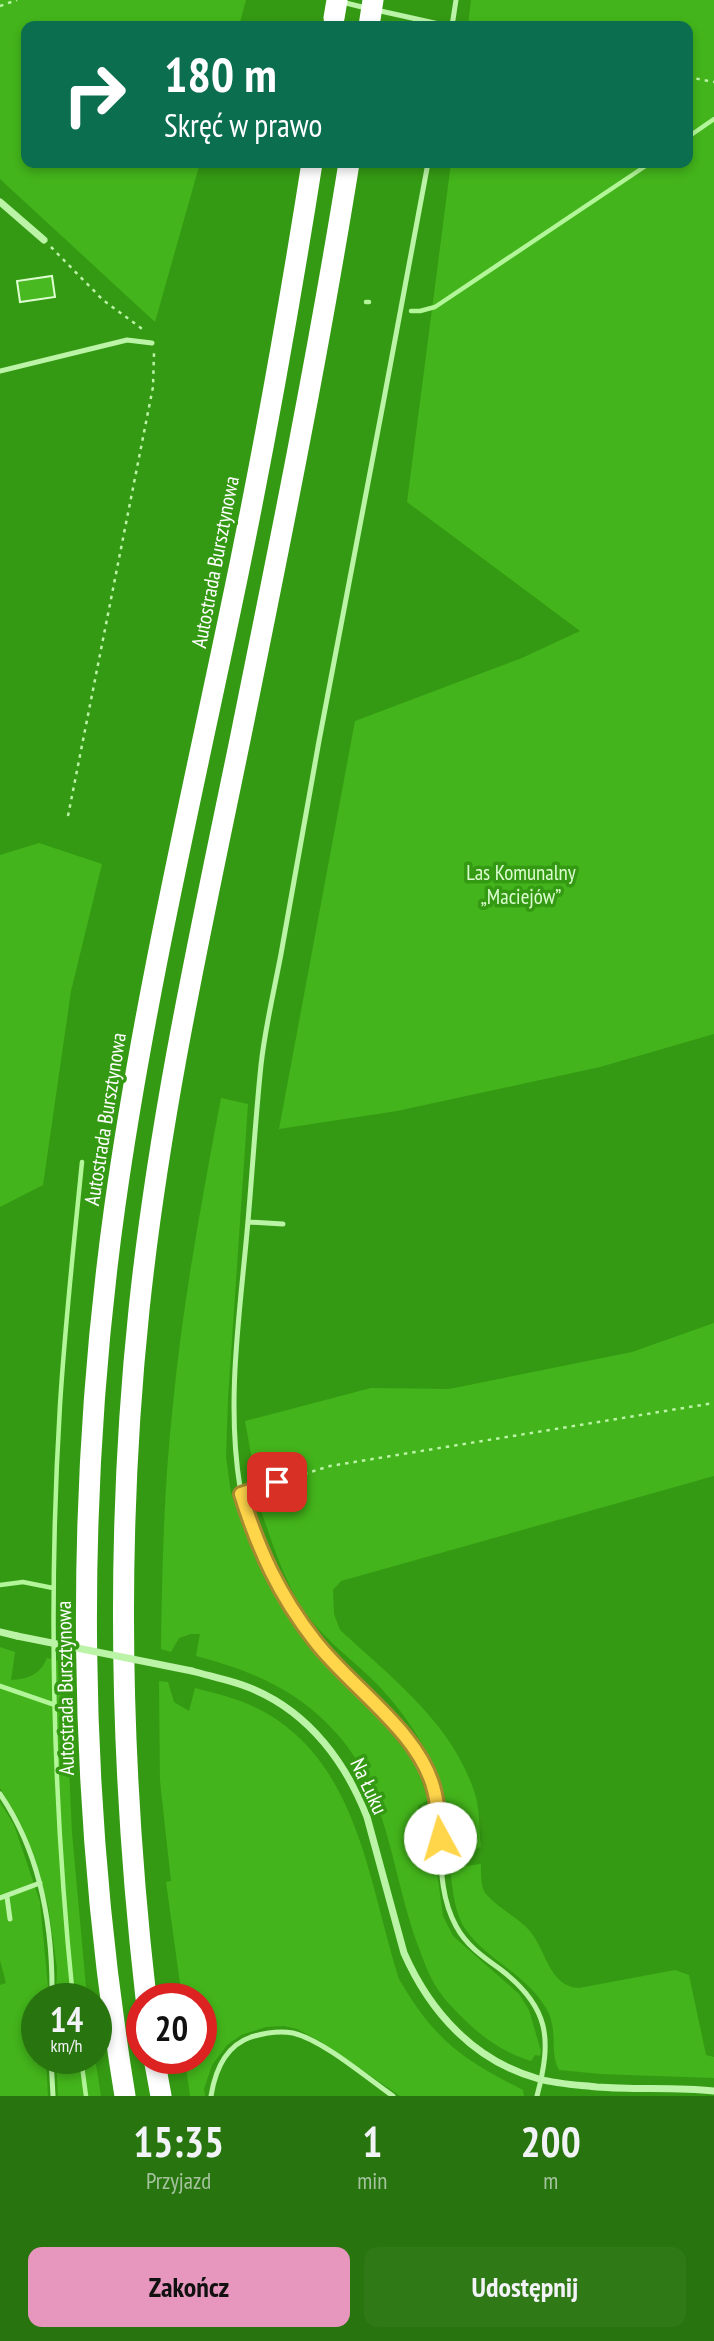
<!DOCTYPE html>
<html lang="pl">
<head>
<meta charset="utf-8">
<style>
  :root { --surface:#28740e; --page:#307917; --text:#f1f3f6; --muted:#a5c39e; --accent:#e797bd }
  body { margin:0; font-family:"PT Sans Narrow",sans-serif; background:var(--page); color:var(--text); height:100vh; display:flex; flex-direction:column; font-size:26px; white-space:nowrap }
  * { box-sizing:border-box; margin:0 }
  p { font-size:23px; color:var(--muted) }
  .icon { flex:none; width:38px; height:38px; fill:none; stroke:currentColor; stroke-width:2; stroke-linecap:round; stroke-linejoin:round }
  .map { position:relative; height:2096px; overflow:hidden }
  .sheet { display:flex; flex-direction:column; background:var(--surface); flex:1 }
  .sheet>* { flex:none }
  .banner { position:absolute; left:21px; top:21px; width:672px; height:147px; border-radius:14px; box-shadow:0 4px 10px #0003; background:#0b6e4f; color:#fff; overflow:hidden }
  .speed { position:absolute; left:21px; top:1983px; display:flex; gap:14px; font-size:35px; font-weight:700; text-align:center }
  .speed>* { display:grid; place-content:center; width:91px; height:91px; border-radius:50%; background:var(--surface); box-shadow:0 4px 10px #0003; line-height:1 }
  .speed small { font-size:18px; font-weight:400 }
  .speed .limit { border:10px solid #d22; background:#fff; color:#111 }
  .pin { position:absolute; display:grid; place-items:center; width:60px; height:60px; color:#fff; margin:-30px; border-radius:14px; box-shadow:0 4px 10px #0006 }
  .me { position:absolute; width:77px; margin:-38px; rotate:354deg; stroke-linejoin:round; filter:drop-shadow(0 0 5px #0008) }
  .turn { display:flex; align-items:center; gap:24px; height:147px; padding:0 28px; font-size:32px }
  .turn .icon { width:91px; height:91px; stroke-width:2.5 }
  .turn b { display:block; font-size:49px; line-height:60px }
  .eta { display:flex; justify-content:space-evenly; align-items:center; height:119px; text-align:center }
  .eta b { font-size:42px; font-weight:600; line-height:49px }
  .button { display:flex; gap:14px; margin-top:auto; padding:14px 28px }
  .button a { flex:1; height:80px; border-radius:14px; background:var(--accent); color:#111; font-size:28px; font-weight:600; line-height:80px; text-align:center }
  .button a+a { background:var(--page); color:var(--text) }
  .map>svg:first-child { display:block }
  .green { fill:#43b41b }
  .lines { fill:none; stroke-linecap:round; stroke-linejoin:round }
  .stream { stroke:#b3f699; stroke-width:4.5 }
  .building { fill:#49b921; stroke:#dbfdcf; stroke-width:2 }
  .path { stroke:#bbf3a7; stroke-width:2.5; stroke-dasharray:3.5 5; stroke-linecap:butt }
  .service { stroke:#bbf3a7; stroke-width:5 }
  .minor { stroke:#bbf3a7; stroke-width:7 }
  .motorway { stroke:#fff; stroke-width:21 }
  .minor-bridge { stroke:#bbf3a7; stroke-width:7 }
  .motorway-bridge { stroke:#fff; stroke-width:21 }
  .route-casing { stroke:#a68a30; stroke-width:18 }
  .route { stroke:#ffd54a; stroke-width:12 }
  .labels { text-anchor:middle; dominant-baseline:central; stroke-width:7; stroke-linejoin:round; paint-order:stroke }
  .street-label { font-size:21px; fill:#fff; stroke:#359a13 }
  .park-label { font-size:21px; fill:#dbfdcf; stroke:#359a13 }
</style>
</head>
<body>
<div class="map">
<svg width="714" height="2096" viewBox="0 0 714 2096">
  <rect width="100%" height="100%" fill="#359a13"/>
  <path class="green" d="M0,0H246L239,26H26V163H200L155,322L0,179Z
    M471,0H714V1034L600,1067L397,1111L279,1129L355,721L522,658L580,631L407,502L451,163H688V26H468Z
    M39,843L102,864L71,991L43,1185L0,1207V855Z
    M221,1098L248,1104L228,1398L226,1457L231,1493L262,1569L282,1609L318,1655L373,1711L416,1764L428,1800L418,1806L419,1839L434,1851L443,1916L453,1936L519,1994L529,2010L541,2051L540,2056L535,2055L531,2061C507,2054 486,2040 468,2023C458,2013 447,2003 439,1991C429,1977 423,1959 417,1943C392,1874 388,1792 338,1735C300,1691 251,1670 196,1656L200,1634H191L179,1638L171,1652L161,1649C162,1567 164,1486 173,1404C183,1301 202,1199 221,1098Z
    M714,1323V1476L341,1581L333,1590L334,1614L340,1630C392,1678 453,1724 475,1794C480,1810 479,1830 481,1847L465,1851L447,1846C445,1829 446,1809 442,1793C432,1752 405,1713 376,1683C353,1660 326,1641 307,1615C282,1580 271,1537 256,1497L296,1482L292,1473L256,1482L245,1421L371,1388L449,1389L632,1352Z
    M0,1647L15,1652L11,1680C28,1679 40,1675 47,1658L64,1662L72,1833L87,1998H56L57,1968L48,1905L35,1859L21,1824L0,1788Z
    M159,1681L168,1682L174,1702L189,1711L195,1688C219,1694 244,1700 266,1713C359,1766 369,1885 399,1979C434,2039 461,2059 523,2090L524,2096H400L320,2041L297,2029L284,2026L266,2027L241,2035L227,2045L212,2065L204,2089L205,2096H190L185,2058H201V1998H182L166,1882L171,1881L160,1781Z
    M0,1802L14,1825L40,1902L49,1998H37V2058H46L48,2096H0V1985L6,1983L0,1960Z
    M481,1864C481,1874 480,1888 487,1895C499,1909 516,1916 529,1930C546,1949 549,1987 579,1988L675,1970L689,1975L706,2055L714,2057V2078L601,2074L559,2070C549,2053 559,2029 546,2008C525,1973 488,1961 466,1930C454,1913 453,1889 450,1868Z
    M56,2058H95L101,2096H58Z"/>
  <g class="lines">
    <path class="stream" d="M688,137L714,119
      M366,302H369
      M411,311H420L435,307L650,163
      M0,1585L23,1582L53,1588
      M0,1686L55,1705
      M73,1998C53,1802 48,1603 60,1405C65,1324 74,1243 82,1162
      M81,2058L86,2096"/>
  </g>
  <path class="building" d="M52,276L55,297L20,302L17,281Z"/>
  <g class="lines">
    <path class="path" d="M0,6L17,0
      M688,77L714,82
      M51,247L103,300L145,331
      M68,816L153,387L154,353
      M304,1474L330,1466L714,1403"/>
    <path class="service" d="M342,2L366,8
      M376,10L448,26
      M452,26L456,0
      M428,163C393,356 355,548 319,741C306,812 294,883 281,954C274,991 265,1028 261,1065C256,1113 253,1161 249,1209C242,1300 225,1396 240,1487C253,1563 300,1626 352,1680C377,1707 408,1733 425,1766C451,1816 429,1877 456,1926C466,1945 483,1957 500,1969C550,2007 552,2039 537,2096
      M0,371L127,340L152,343
      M248,1222L283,1224
      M241,1494L295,1477
      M0,1794C41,1854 53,1928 52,1998
      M441,1859L459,1860
      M7,1897L10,1919
      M0,1898L40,1883
      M51,2058L53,2096
      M211,2096C215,2071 225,2046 251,2037C264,2033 278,2030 293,2033C323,2040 367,2078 393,2096"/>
    <path class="minor" d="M0,202L44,240
      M0,1632L17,1636
      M192,1671C213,1677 235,1681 255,1690C310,1714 346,1763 367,1817L404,1953C430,2012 474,2061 539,2079C557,2084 578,2085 597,2087C636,2090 675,2087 714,2091"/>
    <path class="motorway" d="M146,1998C120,1770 115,1539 139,1310C159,1118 201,929 240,740C279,548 318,356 349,163
      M154,2058L161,2096
      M125,2096C77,1803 74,1499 115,1205C143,1007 188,812 229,617C261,466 288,315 312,163"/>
    <path class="minor-bridge" d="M17,1636L192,1671"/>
    <path class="motorway-bridge" d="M334,18L337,0
      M369,26L373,0"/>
  </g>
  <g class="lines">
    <g class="route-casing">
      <path id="route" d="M277,1482L241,1494C258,1549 279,1595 315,1641C350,1687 420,1732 434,1790C438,1805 439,1822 440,1838"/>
    </g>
    <use href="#route" class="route"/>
  </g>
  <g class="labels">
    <g class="street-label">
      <text transform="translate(215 562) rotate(-79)">Autostrada Bursztynowa</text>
      <text transform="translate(105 1119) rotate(-81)">Autostrada Bursztynowa</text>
      <text transform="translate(65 1688) rotate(-91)">Autostrada Bursztynowa</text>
      <text transform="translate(369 1786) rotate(65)">Na Łuku</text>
    </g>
    <g class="park-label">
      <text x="521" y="872">Las Komunalny<tspan x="521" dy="24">„Maciejów”</tspan></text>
    </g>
  </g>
</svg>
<div class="speed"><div>14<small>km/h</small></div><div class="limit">20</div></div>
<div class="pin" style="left:277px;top:1482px;background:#d93025"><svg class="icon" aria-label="arrive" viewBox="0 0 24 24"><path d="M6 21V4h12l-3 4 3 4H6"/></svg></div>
<svg class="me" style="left:440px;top:1838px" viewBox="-20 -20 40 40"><circle r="19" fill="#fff"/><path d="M0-13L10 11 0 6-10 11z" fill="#ffd54a"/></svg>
<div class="banner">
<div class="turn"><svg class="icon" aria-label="right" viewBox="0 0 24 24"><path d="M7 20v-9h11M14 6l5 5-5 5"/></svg><div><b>180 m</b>Skręć w prawo</div></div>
</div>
</div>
<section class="sheet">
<div class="eta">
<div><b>15:35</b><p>Przyjazd</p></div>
<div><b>1</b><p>min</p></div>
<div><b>200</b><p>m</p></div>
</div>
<div class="button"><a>Zakończ</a><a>Udostępnij</a></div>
</section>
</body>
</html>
